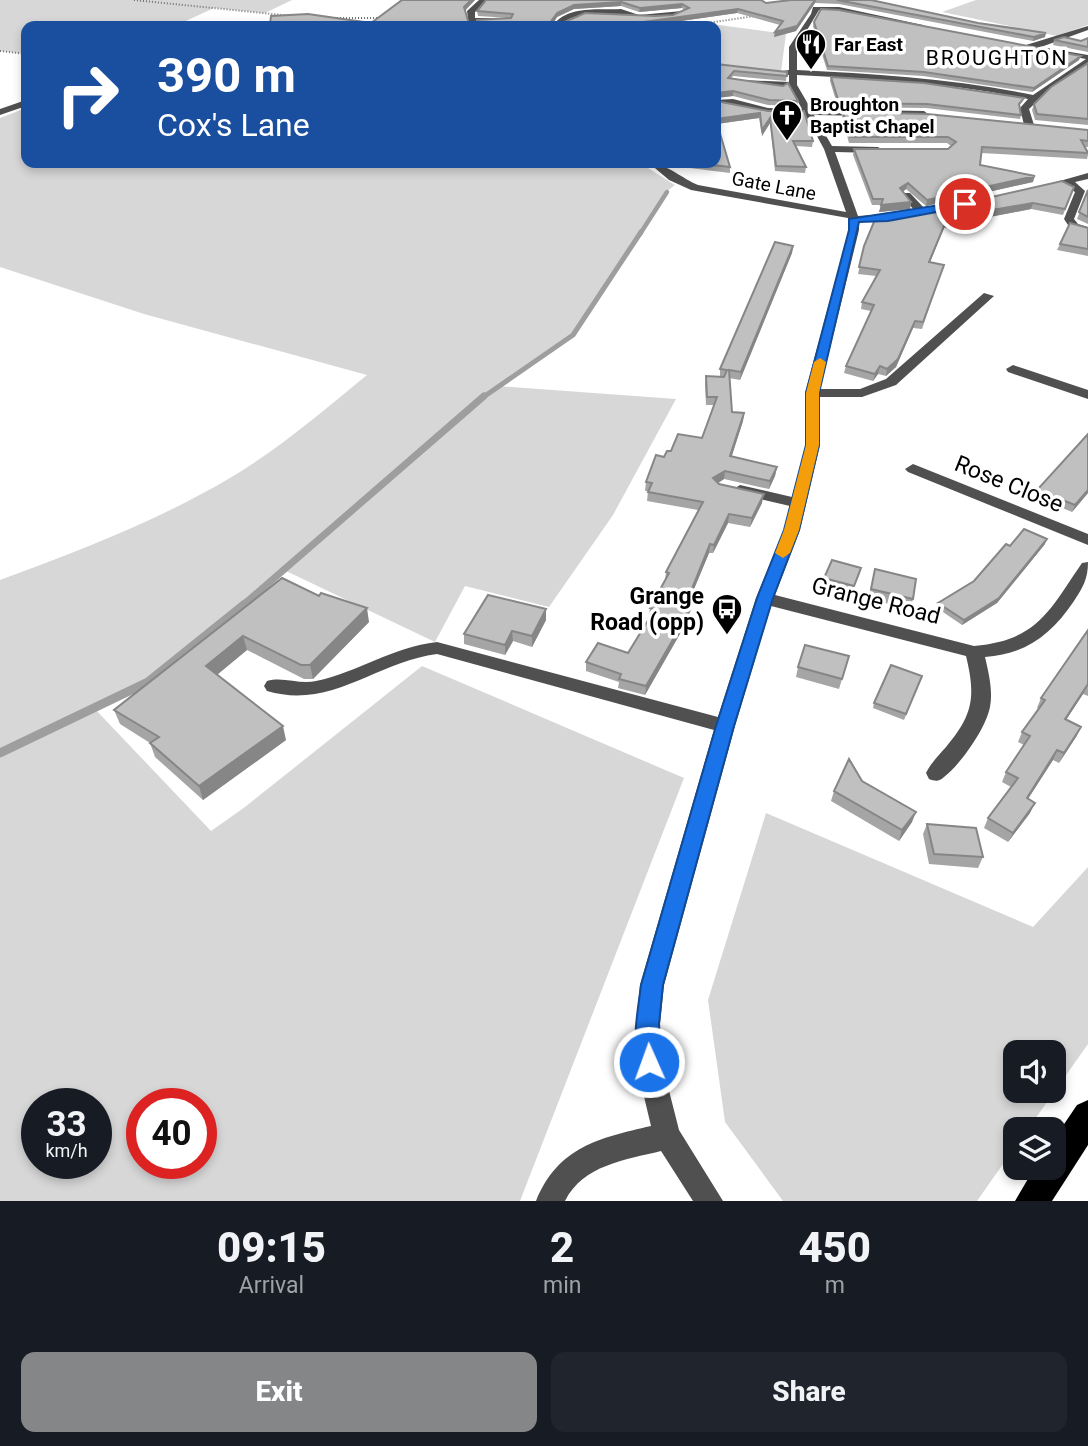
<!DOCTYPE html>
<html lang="en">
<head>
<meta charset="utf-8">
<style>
  :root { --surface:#171b24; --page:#20242c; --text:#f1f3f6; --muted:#9ea1a6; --accent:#858687 }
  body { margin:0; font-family:Roboto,sans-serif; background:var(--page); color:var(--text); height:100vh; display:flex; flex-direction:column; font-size:26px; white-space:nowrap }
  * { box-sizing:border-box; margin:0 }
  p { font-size:23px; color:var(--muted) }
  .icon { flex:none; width:38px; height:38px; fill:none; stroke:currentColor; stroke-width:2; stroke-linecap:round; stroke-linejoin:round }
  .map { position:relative; height:1201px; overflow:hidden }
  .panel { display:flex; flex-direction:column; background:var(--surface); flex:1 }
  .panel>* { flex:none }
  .top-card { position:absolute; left:21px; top:21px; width:700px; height:147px; border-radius:14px; box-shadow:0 4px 10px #0003; background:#1a4fa0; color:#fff; overflow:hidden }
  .buttons { position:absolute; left:1003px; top:1040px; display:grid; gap:14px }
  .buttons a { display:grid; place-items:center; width:63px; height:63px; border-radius:14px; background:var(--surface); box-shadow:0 4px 10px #0003; font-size:35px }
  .speed { position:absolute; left:21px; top:1088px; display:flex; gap:14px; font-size:35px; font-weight:700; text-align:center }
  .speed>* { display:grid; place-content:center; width:91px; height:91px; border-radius:50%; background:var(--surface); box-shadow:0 4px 10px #0003; line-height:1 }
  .speed small { font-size:18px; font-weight:400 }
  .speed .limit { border:10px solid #d22; background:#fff; color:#111 }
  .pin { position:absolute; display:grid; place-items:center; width:60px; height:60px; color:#fff; margin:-30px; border:4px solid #fff; border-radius:50%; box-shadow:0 2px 7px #0007 }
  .me { position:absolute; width:77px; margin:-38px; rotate:358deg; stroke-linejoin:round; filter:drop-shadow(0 0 5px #0008) }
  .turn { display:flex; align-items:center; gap:24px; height:147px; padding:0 21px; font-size:32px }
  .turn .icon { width:91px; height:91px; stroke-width:2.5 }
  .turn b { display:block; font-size:49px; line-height:60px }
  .eta { display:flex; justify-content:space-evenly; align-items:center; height:119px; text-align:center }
  .eta b { font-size:42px; font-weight:800; line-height:49px }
  .primary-button { display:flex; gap:14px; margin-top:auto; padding:14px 21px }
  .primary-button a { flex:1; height:80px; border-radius:14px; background:var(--accent); color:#fff; font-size:28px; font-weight:800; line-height:80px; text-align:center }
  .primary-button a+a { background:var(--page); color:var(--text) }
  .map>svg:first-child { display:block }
  .green { fill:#d7d7d7; fill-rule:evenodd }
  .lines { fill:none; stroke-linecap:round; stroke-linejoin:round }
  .stream-far3 { stroke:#9e9e9e; stroke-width:4.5 }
  .stream-far2 { stroke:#9e9e9e; stroke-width:5 }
  .stream-far1 { stroke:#9e9e9e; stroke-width:7 }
  .stream { stroke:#9e9e9e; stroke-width:9 }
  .path { stroke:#727272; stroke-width:2; stroke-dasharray:1 2; stroke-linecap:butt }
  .minor { fill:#505050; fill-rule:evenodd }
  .highway { fill:#000; fill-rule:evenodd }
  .wall { fill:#a5a5a5; fill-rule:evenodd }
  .shaded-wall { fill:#868686 }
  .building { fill:#c0c0c0; stroke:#868686; stroke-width:2; fill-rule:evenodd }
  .route { fill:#1a73e8; stroke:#114b97; stroke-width:2 }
  .slow { fill:#f59e0b }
  .labels { text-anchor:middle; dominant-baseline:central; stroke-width:7; stroke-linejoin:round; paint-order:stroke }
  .far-poi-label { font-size:19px; font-weight:bold; fill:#000; stroke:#fff; text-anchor:start }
  .far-street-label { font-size:19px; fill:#000; stroke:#fff }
  .far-quarter-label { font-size:21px; letter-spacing:2px; fill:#000; stroke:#fff }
  .street-label { font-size:23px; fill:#000; stroke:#fff }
  .poi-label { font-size:23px; font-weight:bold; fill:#000; stroke:#fff; text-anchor:end }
</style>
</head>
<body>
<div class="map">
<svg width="1088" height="1201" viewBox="0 0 1088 1201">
  <rect width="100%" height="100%" fill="#fff"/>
  <path class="green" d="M0,0H292L265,13L214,8L175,26H26V54L0,51Z
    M976,0H1088V25L1057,36L942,12Z
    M704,23L786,34L781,72L716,66V26H683Z
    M26,108V163H640L675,185L666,192L573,335L498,386L676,399L613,515L549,607L465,586L435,642L286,571L148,682L94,708L211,831L245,807L422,666L684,778L520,1201H0V580C79,551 157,521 230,478C279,449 323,411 367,375L144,314L0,267V118ZM37,1104H96V1164H37ZM142,1104H201V1164H142Z
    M766,813L1033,927L1088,867V1044L1028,1129H1015V1147L977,1201H783L725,1122L708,1000ZM1015,1052H1054V1090H1015Z"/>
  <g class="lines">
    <path class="stream-far3" d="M640,234L667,192"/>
    <path class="stream-far2" d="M482,398L573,335L641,232"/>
    <path class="stream-far1" d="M242,606L484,396"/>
    <path class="stream" d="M0,753L148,682L245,604"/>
    <path class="path" d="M134,0L292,16
      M325,18H383
      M687,26L755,16
      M0,51L26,54"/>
    <path class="minor" d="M479,0H486L475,12V18H505L508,22H475V26H469L467,11Z
      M813,7H839L923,25L919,27L839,11L819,10L797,47V70C877,74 955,79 1033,95L1086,59L1029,49L1026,45L1088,26V30L1041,47L1088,55V65L1048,91L1029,109L1034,125L1029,128L1024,125L1020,108L1028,99C952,83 875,79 797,75V85L811,109L924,111L928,114L924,117L814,115L832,146L878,147L883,150L878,153L835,152L858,216L899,213L904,216L899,219L859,222V230L820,389H860L886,379L984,293L994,296L896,385L862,397H819L820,445L800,530L775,595L974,646C1038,640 1049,611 1082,563L1088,562C1088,579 1083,587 1074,601C1051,635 1026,654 985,657C989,674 993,691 990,707C986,728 961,764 944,777C939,782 935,781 929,779L926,773C931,763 939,755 946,747C973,715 976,697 966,656L771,606L735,726L664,985L660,1024L662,1063L679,1130L723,1201H693L661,1151C625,1160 583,1165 565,1201H536C558,1147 599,1138 651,1126L636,1063V1024L640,985L714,730L437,654C376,662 331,710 267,691L264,686L267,681C283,676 300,685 316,681C359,672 392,647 437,642L718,717L756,598L784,530L790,506L735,493L732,490L740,485L792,497L806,445L805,393L849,230L848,218L691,190L669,180L649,163C664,162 683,179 698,185L846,212L824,149L805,114H768L733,105L716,106V100L733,99L768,108L802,109L790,87L740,83L744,80L789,82V75L776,72L789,70V47L811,14Z
      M621,9L639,15L682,11L686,13C652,29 582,0 560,26H552C568,5 597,10 621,9Z
      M26,100V106L0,115V109Z
      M1088,173V179L1075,182L1085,191L1074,219L1078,224L1088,227V234L1070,228L1064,219L1075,192L1065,185L1040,191L1035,188Z
      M902,193H910L926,210V214H918L902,197Z
      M1013,365L1088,390V399L1008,372L1006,369Z
      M913,464L1088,534V545L908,472L905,469Z"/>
    <path class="highway" d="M1088,1100V1145L1052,1201H1015L1035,1167H1054V1139L1077,1105Z"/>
  </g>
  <path class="wall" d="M402,0H475L465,11L469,24L511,18L478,16L477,11L486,0H768H762L766,3L791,0H871L1045,37L1033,41L839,4L815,3L796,31L774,37L780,25L737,13L646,26L270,24L371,23ZM621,6L639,12L682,8L684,10L673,15L560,24H553L557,17L574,9Z
    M814,22L1079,60L1032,92L923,76L827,70L813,26Z
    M1088,38V52L1053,45L1054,40L1081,41Z
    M1088,63V125L1035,120L1032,110L1034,104Z
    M716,64L787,72L786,81L733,76L731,79L798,101V106L768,105L733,96L716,98Z
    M831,77L1022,102L1019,106L1021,115L1020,119L926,108L838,107L830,81Z
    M716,101L768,111L813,141L812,147L796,146L806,167L805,173L775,171L770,123L762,136L759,118L717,124L730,167V173L666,165L667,163H716Z
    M843,112L1088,130V147H1086L1088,151V155L1087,159L981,153L980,165L1033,182L926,206L906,189L903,192L911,202L910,209L879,212L881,205H872L853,155L854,149H948L951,146L947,143H849L842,118Z
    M1074,187L1063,215L1031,209L979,219L975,229L944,228L930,262L944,265L942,271L922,329L913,328L896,367L886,376L878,374L873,381L844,373L846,366L871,311L861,309L862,302L876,276L858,274L864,246L939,209Z
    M1088,190V224L1077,219Z
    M1088,228V256L1057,250L1060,244Z
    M793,246L792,253L740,380L729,378L732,412L744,413L743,421L731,457L777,467L775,476L769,489L724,479L718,483L762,503L750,527L728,523L713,553H709L693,591L695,601L681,632L645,695L618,688L619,682L586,671V662L628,653L650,616H649L650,608L665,580L666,572L698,510L647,501L648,491H645L646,482L664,457L671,451L702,438L714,405H706L705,384L706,376H720V369Z
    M1037,490L1088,493L1072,512L1034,496Z
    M1045,544L997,603L962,625L937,608L938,603L974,581L1010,546Z
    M875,569L913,599L910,609L868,599Z
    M860,573L852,592L823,583L824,578Z
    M282,578L369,622L313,679H304L247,650L217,674L286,740L203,800L155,757L150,743L120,724L114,710Z
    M546,609V620L532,647L513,641L505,655L464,644V634Z
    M1088,630V696L1083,694L1066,720L1081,727L1076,737L1059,763L1053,760L1028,799L1030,813L1008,842L984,828L988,818L1011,787L1002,782L1006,772L1024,745L1018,742L1022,732L1038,709L1037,708L1041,698Z
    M849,656L839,689L796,677L798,667Z
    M922,676L904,720L873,708L874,703Z
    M862,781L912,822L899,841L831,801L834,791Z
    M927,824L983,857L978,868L929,864L923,834Z"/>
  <path class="shaded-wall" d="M471,0H475L464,11V7Z
    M816,0L815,3L796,31L774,37L775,32Z
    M621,2V6L574,9L557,17L551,26L550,23L557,13L574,5Z
    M682,4V8L639,12L640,8Z
    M738,9L737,13L646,26H614Z
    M1046,33L1045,37L1033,41L1034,37Z
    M1081,56L1079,60L1032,92L1034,88Z
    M733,91V96L716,98V93Z
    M760,113L759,118L716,124V119Z
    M770,118V123L762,136V130Z
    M1035,176L1033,182L926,206L927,200Z
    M908,183L906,189L898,195L900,188Z
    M911,202L910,209L879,212L881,205Z
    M1033,203L1031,209L979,219L975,229L981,212Z
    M946,221L944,228L927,269L929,262Z
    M793,246L792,253L740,380L741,372Z
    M915,321L913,328L896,367L886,376L887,369Z
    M880,366L878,374L873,381L875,374Z
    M744,413L743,421L729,465L730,456Z
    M777,467L775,476L769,489L770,481Z
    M725,471L724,479L712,487L713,478Z
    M1088,490V493L1072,512L1075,505Z
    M764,494L762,503L750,527L752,518Z
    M729,514L728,523L713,553L714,545Z
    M1047,539L1045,544L997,603L962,625L964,620Z
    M710,544L709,553L690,599L691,591Z
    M696,592L695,601L681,632L645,695L646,686Z
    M367,608L369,622L313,679L310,665Z
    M546,609V620L532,647V636Z
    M512,631L513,641L505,655V645Z
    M243,636L247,650L211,680L206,666Z
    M1088,684L1083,694L1060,729L1065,719Z
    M283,726L286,740L203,800L199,786Z
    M1081,727L1076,737L1059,763L1064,753Z
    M1057,750L1053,760L1022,808L1027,798Z
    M1035,803L1030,813L1008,842L1013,833Z
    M916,812L912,822L899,841L902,830Z"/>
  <path class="building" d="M402,0H471L464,7L469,24L477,23V20L511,18L513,14L477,11L486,0H761L766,3L791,0H815L797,26L775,32L783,21L738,9L614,26H248L254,23L270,24L271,16L308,14L371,23ZM621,2L640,8L682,4L689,8L673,15L655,16L585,13L560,24L550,23L557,13L574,5Z
    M837,0H871L978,23L1046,33L1034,37Z
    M821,9L839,10L1081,56L1034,88L924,72L828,66L814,22Z
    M1064,37L1081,41L1088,38V47L1054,40Z
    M1088,63V119L1037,114L1034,104L1051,87Z
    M716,64L787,72V76L734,71L728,78L783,86L788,83L798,101L769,100L733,91L716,93Z
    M831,77L924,83L1024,98L1019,104L1021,115L927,104L839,103Z
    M716,101L768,111H804L813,141H793L806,167L776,166L770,118L762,130L760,113L716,119Z
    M843,112L927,114L1088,130V141L1081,140L1088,153L982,147L980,165L1035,176L927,200L908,183L900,188L911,202L881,205L883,199H873L854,149H948L956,142L948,137H850Z
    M716,120L730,167L695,163H716Z
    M1062,181L1074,187L1065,209L1033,203L981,212L977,223L946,221L929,262L944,265L923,322L915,321L898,359L887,369L880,366L875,374L846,366L874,305L862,302L880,270L859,267L864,246L876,217L939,209Z
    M1088,190V217L1079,212Z
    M1070,223L1088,228V249L1060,244Z
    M775,242L793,246L741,372L729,370L732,412L744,413L730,456L777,467L770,481L725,471L713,478L719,484L764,494L752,518L729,514L714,545L710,544L691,591L696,592L682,624L646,686L619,679L621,674L586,662L598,643L628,653L655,609L650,608L669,573L666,572L703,502L648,492L652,483L646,482L656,455L664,457L667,451H671L678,434L702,438L717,397H707L706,376L724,377L727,370L720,369Z
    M1088,434V490L1075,505L1037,490Z
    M1024,529L1047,539L999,598L964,620L938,603L974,581L1006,544L1010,546Z
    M832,560L861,568L854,586L824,578Z
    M875,569L916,579L913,599L871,589Z
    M282,578L319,596L321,593L367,608L310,665H301L243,636L206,666L283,726L199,786L150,743L159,737L114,710Z
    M488,595L546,609L532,636L512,631L505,645L464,634Z
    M1088,630V684L1065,719L1081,727L1064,753L1057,750L1027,798L1035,803L1013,833L988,818L1018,778L1006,772L1030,736L1022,732L1045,700L1041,698Z
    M805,645L849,656L842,679L798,667Z
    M891,665L922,676L906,714L874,703Z
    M849,759L862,781L916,812L902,830L834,791Z
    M927,824L976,828L983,857L934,854Z"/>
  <path class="route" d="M965,201L969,206L888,221L859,222L819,393V445L799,530L773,598L734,726L663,985L659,1024L661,1062L657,1071L649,1074L641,1071C630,1046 638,1011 641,985L716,726L757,598L784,530L806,445V393L849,230V219Z"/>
  <path class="slow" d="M820,358L826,362L819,393V445L799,530L790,553L783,558L775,553L784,530L806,445V393L814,362Z"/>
  <defs>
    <g id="restaurant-pin" transform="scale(1.575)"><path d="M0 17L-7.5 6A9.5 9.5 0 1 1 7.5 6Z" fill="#000" stroke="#fff"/><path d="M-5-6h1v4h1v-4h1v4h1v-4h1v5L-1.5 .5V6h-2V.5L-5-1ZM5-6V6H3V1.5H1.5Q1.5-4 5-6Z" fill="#fff"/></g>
    <g id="church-pin" transform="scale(1.575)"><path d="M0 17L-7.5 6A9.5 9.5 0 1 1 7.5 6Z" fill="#000" stroke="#fff"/><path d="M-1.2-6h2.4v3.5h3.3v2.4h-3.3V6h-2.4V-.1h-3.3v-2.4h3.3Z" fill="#fff"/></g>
    <g id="bus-pin" transform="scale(1.575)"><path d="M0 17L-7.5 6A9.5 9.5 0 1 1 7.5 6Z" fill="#000" stroke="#fff"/><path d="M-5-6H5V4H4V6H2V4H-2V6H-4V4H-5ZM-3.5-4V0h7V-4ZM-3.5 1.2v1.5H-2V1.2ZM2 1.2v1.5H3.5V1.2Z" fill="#fff"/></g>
  </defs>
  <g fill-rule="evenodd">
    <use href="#restaurant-pin" x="811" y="44"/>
    <use href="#church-pin" x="787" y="115"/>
    <use href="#bus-pin" x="727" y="609"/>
  </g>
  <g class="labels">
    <g class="far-poi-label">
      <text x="834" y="44">Far East</text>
      <text x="810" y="104">Broughton<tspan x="810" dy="22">Baptist Chapel</tspan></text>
    </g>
    <g class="far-street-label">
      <text transform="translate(774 186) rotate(11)">Gate Lane</text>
    </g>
    <g class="far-quarter-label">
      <text x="997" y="58">BROUGHTON</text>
    </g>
    <g class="street-label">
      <text transform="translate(1009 484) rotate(22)">Rose Close</text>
      <text transform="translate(876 601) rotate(14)">Grange Road</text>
    </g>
    <g class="poi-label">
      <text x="704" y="596">Grange<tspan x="704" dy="26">Road (opp)</tspan></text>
    </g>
  </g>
</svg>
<div class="buttons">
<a><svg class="icon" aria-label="sound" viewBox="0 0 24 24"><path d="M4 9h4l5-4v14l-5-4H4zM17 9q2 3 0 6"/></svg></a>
<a><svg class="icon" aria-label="layers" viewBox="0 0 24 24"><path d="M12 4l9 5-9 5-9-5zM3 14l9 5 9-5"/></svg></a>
</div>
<div class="speed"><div>33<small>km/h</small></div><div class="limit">40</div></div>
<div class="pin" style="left:965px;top:204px;background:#d93025"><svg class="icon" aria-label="arrive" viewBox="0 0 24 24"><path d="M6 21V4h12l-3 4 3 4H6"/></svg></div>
<svg class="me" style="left:649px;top:1062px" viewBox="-20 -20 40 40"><circle r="17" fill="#1a73e8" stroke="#fff" stroke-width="3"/><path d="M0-11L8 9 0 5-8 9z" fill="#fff"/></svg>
<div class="top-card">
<div class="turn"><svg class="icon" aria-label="right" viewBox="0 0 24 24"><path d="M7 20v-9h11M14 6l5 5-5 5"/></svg><div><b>390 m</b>Cox's Lane</div></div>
</div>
</div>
<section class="panel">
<div class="eta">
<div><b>09:15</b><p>Arrival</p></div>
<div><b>2</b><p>min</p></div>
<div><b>450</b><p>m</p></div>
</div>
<div class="primary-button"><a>Exit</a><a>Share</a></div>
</section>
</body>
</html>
